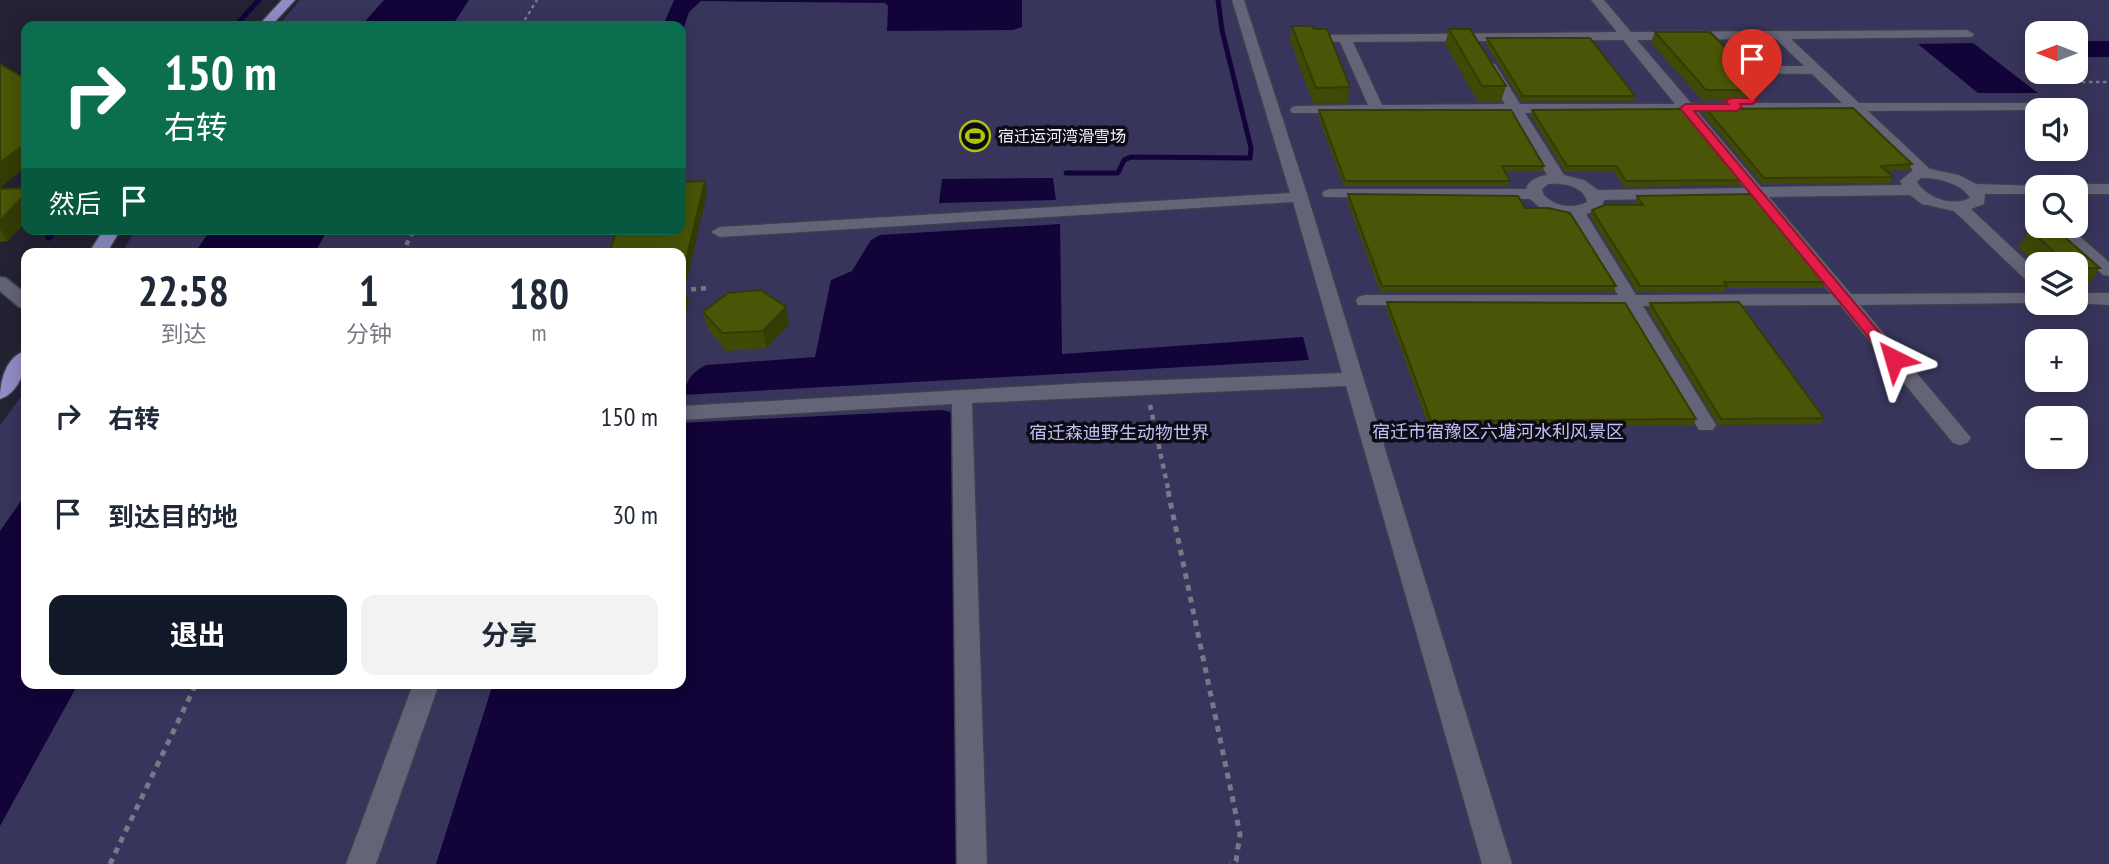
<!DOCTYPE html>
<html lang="zh">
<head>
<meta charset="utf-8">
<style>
  :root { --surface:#fff; --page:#f2f2f3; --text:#1f2937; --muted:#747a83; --accent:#111827 }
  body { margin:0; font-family:"PT Sans Narrow","Noto Sans SC",sans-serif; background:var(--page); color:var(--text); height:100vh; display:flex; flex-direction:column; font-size:26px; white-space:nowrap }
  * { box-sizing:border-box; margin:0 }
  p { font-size:23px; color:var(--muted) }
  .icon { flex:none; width:38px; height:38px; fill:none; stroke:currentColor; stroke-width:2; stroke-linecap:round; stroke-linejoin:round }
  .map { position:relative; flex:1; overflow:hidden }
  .panel { position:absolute; left:21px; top:248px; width:665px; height:441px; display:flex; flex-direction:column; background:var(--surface); border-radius:14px; box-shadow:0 4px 18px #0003 }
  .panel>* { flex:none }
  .banner { position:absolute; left:21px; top:21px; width:665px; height:214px; border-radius:14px; box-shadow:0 4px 18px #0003; background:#0b6e4f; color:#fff; overflow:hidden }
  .needle { width:46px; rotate:270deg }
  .fabs { position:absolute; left:2025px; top:21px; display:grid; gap:14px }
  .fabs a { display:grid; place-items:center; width:63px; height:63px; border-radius:14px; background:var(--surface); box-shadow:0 4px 18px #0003; font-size:35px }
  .pin { position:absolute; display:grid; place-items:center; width:60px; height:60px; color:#fff; margin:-72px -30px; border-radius:50% 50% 50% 0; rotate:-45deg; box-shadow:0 0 7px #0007 }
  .pin .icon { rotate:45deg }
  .me { position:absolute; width:77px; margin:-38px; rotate:320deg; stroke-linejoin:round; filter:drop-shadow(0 0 5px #0008) }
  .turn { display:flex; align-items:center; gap:24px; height:147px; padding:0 28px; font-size:32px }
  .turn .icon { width:91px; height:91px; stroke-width:2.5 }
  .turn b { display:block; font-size:49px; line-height:60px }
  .then { display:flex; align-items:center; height:66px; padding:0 28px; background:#0003; gap:14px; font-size:26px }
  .eta { display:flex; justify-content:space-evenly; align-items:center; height:119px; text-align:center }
  .eta b { font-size:42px; font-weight:700; line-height:49px }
  .button { display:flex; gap:14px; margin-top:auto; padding:14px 28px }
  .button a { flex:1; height:80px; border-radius:14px; background:var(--accent); color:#fff; font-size:28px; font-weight:700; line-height:80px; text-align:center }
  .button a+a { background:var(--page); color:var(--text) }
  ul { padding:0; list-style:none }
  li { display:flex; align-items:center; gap:21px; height:98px; padding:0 28px }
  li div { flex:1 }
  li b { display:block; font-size:26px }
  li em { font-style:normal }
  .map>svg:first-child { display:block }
  .green { fill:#38355c; fill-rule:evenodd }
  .water { fill:#120338 }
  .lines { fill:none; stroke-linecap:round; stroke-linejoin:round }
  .stream-far1 { stroke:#120338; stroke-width:5 }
  .stream { stroke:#120338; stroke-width:7 }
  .minor-casing { stroke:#3e3e4c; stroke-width:3 }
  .major-casing { stroke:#3e3e4c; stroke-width:3 }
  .path-far2 { stroke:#787886; stroke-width:2.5; stroke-dasharray:3.5 3.5; stroke-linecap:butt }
  .path-far1 { stroke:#787886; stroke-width:4.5; stroke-dasharray:5 5; stroke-linecap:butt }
  .path { stroke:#787886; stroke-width:5; stroke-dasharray:6 6; stroke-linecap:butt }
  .minor { fill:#646478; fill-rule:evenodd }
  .major { fill:#908dc6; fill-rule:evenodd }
  .wall { fill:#404906 }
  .shaded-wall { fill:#343c05 }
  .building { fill:#4a5507; stroke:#343c05; stroke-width:2 }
  .route { fill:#e11d48; stroke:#92132f; stroke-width:2 }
  .labels { text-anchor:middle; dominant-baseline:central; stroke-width:7; stroke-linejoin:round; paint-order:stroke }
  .far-poi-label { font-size:16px; fill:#f1f1fc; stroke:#0d0c14; text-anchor:start }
  .park-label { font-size:18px; fill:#c0bff4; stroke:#0d0c14 }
</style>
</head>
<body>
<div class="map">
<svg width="2109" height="864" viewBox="0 0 2109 864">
  <rect width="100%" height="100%" fill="#232233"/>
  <path class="green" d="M300,0H2109V864H0V425L26,390V684H681V254H121L136,229H681V26H278ZM2037,33H2076V72H2037ZM2037,110H2076V149H2037ZM2037,187H2076V226H2037ZM2037,264H2076V303H2037ZM2037,341H2076V380H2037ZM2037,418H2076V457H2037Z"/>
  <path class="water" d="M384,0H469L452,26H361Z
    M674,0H1022V27L1013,30L887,31L888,6L885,3L701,1L689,12L681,36V26H663Z
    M2076,41H2109V57H2076Z
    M1973,43L2038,93H1978L1918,44Z
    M1053,178L1056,200L939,203L942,179Z
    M1060,224L1062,354L1303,337L1309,360L683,395C687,380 691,373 706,365L815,357L831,280L852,271L871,240L880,235Z
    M211,229H328L314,254H194Z
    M942,410L955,413L956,864H436L493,684H681V423Z
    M26,494V684H78L0,826V531Z"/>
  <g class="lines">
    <path class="stream-far1" d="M235,26L259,0
      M1066,173H1118L1124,160L1131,157L1250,158L1251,148L1222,30L1218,0"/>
    <path class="stream" d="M49,237L55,229"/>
    <g class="minor-casing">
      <path id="minor" d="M1232,0H1244L1308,197L1512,864H1482L1346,386L972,403L987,864H957L952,404L681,420V406L1085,383L1342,373L1293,202L720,237L711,232L720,227L1290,193Z
        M1591,0H1604L1631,32L1967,30L1974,34L1972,37L1791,39L1859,103H2056L2058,106L2052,110L1868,111L1930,169L1959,175L1976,184L2043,186L2037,187V194H1985L1984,204L1971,209L2037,271V286L2031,285L1954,211L1922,204L1910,195L1769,197L1851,294L2037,293V303H2044L1860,305L1967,433L1971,438L1967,443L1960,445L1953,443L1840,305L1643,306L1716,425L1713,430H1699L1624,306L1358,305L1356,301L1358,297L1365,295H1618L1570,216L1543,210L1530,199L1324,197L1322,194L1324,191L1330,189H1526C1528,180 1539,176 1547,175L1511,113H1292L1290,110L1292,107L1297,106L1368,105L1340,42L1312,41V35L1617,32ZM1776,39L1804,66H1743L1736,70L1738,73L1812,74L1842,103H1691L1637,40ZM1623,40L1675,104H1520L1495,64L1490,63L1483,67L1505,104L1382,105L1353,42ZM1851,111L1913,170L1900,181L1902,185L1761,187L1698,112ZM1682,112L1744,188L1598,190L1584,180L1564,175L1525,113ZM1921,178C1938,178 1961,183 1970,198C1952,207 1927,198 1917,182ZM1548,184C1563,183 1584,186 1587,202C1573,209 1555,207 1544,195L1542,189ZM1752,197L1831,294L1636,295L1586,214L1601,209L1604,200Z
        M2076,184H2109V194H2076V187H2069Z
        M2050,226H2068L2109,262V276L2103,275Z
        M0,277L6,278L26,294V308L19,307L0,291Z
        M2076,293H2109V305L2069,303H2076Z
        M413,684H439L376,864H346Z"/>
    </g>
    <g class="major-casing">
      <path id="major" d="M282,0H295L271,26H258Z
        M104,229H121L106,254H88Z
        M26,351C27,368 19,393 0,399C0,381 6,356 26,351Z"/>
    </g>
    <path class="path-far2" d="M521,26L537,0
      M2068,82H2109"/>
    <path class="path-far1" d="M402,254L414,229
      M681,290L709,288
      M1150,405L1169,493"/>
    <path class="path" d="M1168,491L1240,834L1236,861L1230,864
      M110,864L196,684"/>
    <use href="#minor" class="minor"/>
    <use href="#major" class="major"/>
  </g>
  <path class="wall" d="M1292,26L1350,87L1347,103H1313L1290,40Z
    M1449,29L1506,86L1501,101L1478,102L1445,44Z
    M1655,32L1761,84L1756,95L1753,96L1751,100H1702L1651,43Z
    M1487,38L1635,96L1633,101H1521L1486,44Z
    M1706,109L1912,164L1909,170L1887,171L1893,177L1889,183L1762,184L1704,115Z
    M1319,110L1544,166L1542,172H1505L1510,181L1508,186H1344L1318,116Z
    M1532,110L1741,180L1739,185L1624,187L1614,172H1565L1531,116Z
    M0,189L8,241L0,242Z
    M1348,194L1525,208L1616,286L1613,292H1380L1347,200Z
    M1637,196L1826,282L1822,288H1726L1724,292H1637L1590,215L1592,210L1637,205L1635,202Z
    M2030,230L2100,268L2088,285H2076V264H2037L2018,247Z
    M1387,302L1696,419L1693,425L1429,427L1386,308Z
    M1650,303L1824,418L1820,424L1718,425L1648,309Z
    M703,312L789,324L767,348L726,351L708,329Z"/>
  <path class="shaded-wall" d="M1761,84L1756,95L1753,96L1757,85Z
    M26,143V167L0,188V163Z
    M705,181L707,193L682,302L681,296V281Z
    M26,193V222L8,241L0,229V221Z
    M685,289L689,301L681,339V310Z
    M786,307L789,324L767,348L763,331Z"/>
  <path class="building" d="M1292,26H1312L1314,29H1327L1350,87L1316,88Z
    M1449,29H1470L1506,86H1482Z
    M1655,32H1710L1761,84L1757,85L1756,90H1706Z
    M1487,38H1590L1635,96H1523Z
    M0,64L26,79V143L0,163Z
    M1853,108L1912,164L1881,166L1893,177L1764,178L1706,109Z
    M1683,109L1741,180L1626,181L1616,166H1567L1532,110Z
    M1319,110H1511L1544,166H1502L1510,181H1345Z
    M705,181L681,281V254H609L617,229H681V182Z
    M26,188V193L0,221V189Z
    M1348,194L1518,196L1525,208H1548L1570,213L1616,286H1382Z
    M1753,194L1826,282H1724L1727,286H1640L1592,210L1605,205H1643L1637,196Z
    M2037,222V226H2052L2100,268H2076V264H2067L2030,230Z
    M681,289H685L681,310Z
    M761,290L786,307L763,331L722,333L703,312L728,293Z
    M1387,302L1625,303L1696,419L1431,421Z
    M1739,302L1824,418L1721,419L1650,303Z"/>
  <path class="route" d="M1731,98H1752L1758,101L1752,104H1740L1742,107L1737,111H1694L1899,356L1902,359L1899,362H1889L1680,108L1686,104H1728L1725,101Z"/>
  <defs>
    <g id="stadium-ring" transform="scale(1.575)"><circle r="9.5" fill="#0d0c14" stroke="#afc506" stroke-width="1.5"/><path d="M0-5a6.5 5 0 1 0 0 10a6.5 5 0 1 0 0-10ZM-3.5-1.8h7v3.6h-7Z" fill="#afc506"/></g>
  </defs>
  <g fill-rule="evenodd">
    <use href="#stadium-ring" x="975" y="136"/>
  </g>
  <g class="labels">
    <g class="far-poi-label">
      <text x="998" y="136">宿迁运河湾滑雪场</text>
    </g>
    <g class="park-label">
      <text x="1498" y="431">宿迁市宿豫区六塘河水利风景区</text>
      <text x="1119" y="432">宿迁森迪野生动物世界</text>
    </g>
  </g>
</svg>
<div class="fabs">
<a><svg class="needle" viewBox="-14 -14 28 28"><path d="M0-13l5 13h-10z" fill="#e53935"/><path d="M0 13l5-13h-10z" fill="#747a83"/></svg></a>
<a><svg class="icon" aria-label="sound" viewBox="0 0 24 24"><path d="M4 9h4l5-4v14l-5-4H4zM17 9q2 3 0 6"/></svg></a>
<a><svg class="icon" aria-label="search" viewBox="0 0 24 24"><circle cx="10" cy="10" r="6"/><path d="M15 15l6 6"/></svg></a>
<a><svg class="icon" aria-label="layers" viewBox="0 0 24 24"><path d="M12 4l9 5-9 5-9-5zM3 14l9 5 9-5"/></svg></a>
<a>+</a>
<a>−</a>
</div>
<div class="pin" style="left:1752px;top:101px;background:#d93025"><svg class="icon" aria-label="arrive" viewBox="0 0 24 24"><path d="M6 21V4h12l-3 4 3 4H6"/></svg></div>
<svg class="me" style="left:1894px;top:359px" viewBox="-20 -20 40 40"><path d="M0-17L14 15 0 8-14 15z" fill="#e11d48" stroke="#fff" stroke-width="4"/></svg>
<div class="banner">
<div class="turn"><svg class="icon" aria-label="right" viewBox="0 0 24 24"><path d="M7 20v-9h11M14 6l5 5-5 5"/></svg><div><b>150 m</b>右转</div></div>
<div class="then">然后<svg class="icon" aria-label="arrive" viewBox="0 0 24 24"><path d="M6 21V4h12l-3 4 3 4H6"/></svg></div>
</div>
<section class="panel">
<div class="eta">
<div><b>22:58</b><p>到达</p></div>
<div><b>1</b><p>分钟</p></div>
<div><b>180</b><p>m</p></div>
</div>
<ul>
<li><svg class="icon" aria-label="right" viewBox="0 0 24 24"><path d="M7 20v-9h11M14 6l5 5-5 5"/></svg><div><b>右转</b></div><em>150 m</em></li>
<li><svg class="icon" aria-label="arrive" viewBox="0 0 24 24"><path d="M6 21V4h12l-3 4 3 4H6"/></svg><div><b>到达目的地</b></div><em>30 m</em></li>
</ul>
<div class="button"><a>退出</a><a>分享</a></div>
</section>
</div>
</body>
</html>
